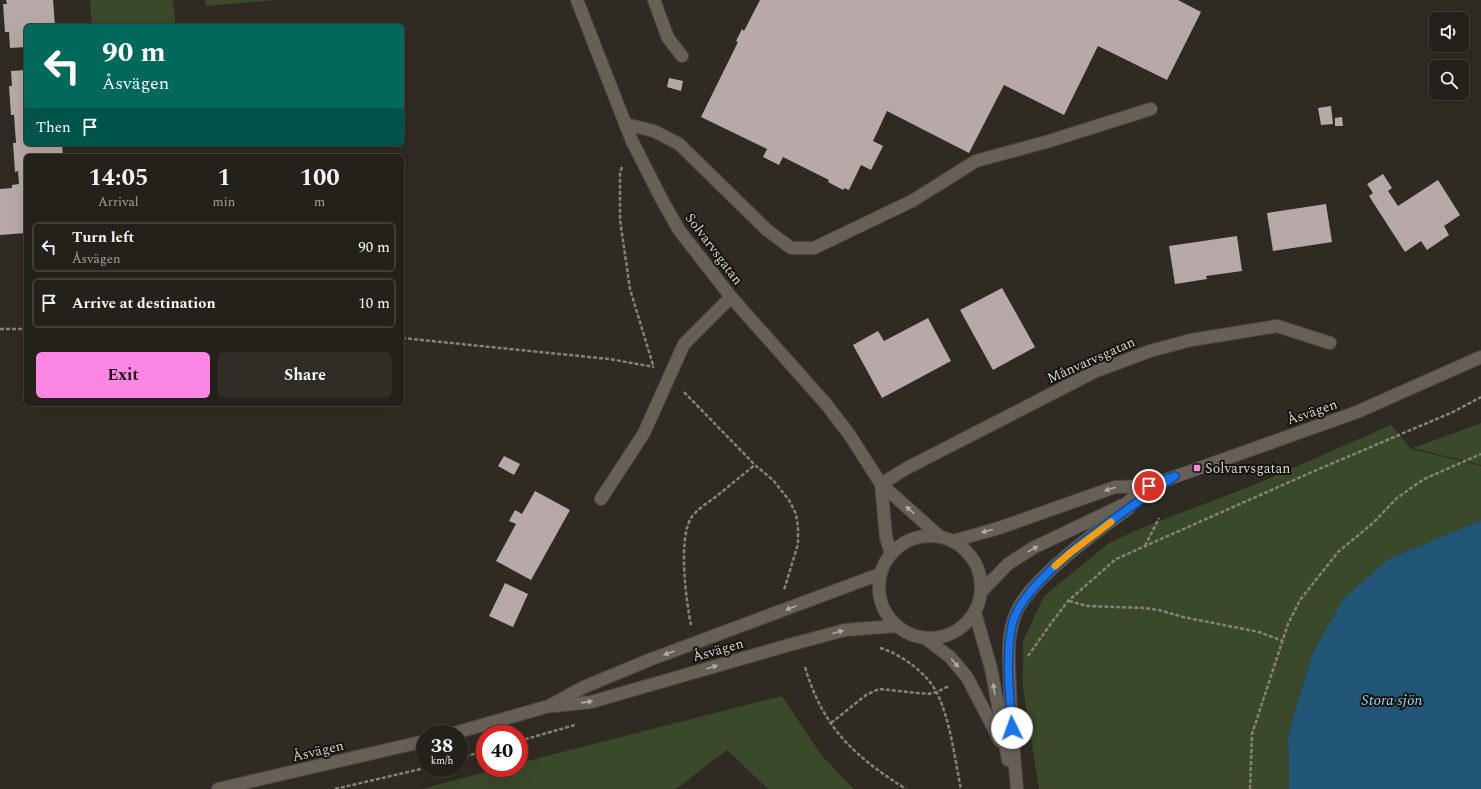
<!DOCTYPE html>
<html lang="en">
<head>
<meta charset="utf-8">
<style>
  :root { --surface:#24201a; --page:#302d27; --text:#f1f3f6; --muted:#a3a3a2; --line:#413e39; --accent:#fc86e4 }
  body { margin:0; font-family:Spectral,serif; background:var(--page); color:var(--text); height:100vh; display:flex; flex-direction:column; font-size:15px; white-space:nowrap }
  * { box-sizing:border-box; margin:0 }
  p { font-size:13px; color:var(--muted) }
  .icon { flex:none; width:22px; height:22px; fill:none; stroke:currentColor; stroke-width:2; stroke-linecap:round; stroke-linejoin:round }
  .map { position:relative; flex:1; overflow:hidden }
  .drawer { position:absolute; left:24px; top:154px; width:380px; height:252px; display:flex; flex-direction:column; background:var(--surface); border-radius:6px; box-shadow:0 4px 16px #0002,0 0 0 1px var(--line) }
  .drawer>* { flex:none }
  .guide { position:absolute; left:24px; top:24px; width:380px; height:122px; border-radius:6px; box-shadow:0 4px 16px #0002,0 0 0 1px var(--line); background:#00695c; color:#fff; overflow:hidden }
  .fabs { position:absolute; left:1429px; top:12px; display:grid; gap:8px }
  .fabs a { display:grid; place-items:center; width:40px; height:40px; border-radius:6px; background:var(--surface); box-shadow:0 4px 16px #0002,0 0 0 1px var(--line); font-size:20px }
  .speed { position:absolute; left:416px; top:725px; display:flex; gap:8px; font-size:20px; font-weight:700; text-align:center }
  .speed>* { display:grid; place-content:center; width:52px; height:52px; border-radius:50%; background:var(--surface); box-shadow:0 4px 16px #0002,0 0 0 1px var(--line); line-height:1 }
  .speed small { font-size:10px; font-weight:400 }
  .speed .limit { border:6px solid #d22; background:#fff; color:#111 }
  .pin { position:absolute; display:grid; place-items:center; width:34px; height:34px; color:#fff; margin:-17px; border:2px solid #fff; border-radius:50%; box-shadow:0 1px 4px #0007 }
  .me { position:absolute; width:44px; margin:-22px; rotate:357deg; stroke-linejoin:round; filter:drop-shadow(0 0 3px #0008) }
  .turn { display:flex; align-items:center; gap:14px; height:84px; padding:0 12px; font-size:18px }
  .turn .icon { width:52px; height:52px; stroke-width:2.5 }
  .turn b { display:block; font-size:28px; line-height:34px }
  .then { display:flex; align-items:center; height:38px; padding:0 12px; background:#0003; gap:8px; font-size:15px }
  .eta { display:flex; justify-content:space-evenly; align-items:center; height:68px; text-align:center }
  .eta b { font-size:24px; font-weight:700; line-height:28px }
  .primary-button { display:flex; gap:8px; margin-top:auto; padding:8px 12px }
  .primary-button a { flex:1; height:46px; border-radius:6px; background:var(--accent); color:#111; font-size:16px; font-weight:700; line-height:46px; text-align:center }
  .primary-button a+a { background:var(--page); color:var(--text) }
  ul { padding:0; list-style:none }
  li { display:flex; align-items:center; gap:12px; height:50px; margin:0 8px 6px; padding:0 4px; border:2px solid var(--line); border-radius:6px }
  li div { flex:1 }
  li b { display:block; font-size:15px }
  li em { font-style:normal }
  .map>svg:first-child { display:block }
  .green { fill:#394929 }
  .water { fill:#215676 }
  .building { fill:#b7a9a7 }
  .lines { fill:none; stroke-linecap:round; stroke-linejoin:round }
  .lane-casing { stroke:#4e4942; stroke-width:14 }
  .street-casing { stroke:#4e4942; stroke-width:14 }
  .secondary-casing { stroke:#4e4942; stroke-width:14 }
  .path { stroke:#86817a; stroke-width:2.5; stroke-dasharray:4 2; stroke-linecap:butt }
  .lane { stroke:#666056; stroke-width:12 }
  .street { stroke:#666056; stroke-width:12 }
  .secondary { stroke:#666056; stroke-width:12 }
  .oneway { fill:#b0aba5 }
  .route-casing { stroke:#114b97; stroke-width:10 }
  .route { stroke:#1a73e8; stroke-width:7 }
  .slow { stroke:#f59e0b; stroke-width:7 }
  .poi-dot { fill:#fc86e4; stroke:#161410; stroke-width:1.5 }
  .labels { text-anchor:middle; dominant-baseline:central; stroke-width:4; stroke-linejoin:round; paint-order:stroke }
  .street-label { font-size:14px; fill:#d8d4cf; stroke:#161410 }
  .poi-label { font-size:14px; fill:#d8d4cf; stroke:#161410; text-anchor:start }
  .water-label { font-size:15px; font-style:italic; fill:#97d4fd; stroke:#161410 }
</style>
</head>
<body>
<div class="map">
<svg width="1481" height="789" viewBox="0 0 1481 789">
  <rect width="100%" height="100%" fill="#302b22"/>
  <path class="green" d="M90,0H173L176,26H92Z
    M205,0H276L206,6Z
    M1481,423V465L1413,448Z
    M1391,425L1411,449L1481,466V520L1389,559L1312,655L1288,735L1289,789H1039L1023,688V641L1044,596L1109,543L1144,527L1254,485Z
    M782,696L822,756L854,789H768L727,750L676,789H421L501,768H519V763Z"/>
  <path class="water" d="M1481,520V789H1289L1288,735L1312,655L1344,598L1389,559Z"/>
  <path class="building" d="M6,0H53L55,26H26V47L10,48L9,32H5L3,4H7Z
    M760,0H1178L1201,12L1167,80L1098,46L1064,115L1004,85L969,153L887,111L873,141L883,146L871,170L861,165L849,190L844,188L843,190L828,182L829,180L783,157L779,165L763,157L767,149L701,117L738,42L736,41L742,29L744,31Z
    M26,70V144H62L63,156H26V233L0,235V189L12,188V185L19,184L18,171L15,172L13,143H16L14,115H11L9,86H12L11,71Z
    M669,78L683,81L681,91L667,87Z
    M1331,106L1333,124L1321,125L1318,108Z
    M1342,117L1343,126H1335V118Z
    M1383,174L1392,188L1388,191L1398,206L1438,180L1460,215L1444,226L1449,235L1427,250L1421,241L1405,252L1369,196L1373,193L1367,184Z
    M1326,204L1332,242L1273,251L1267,213Z
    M1237,236L1242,271L1206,276L1207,279L1175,284L1169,246Z
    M1002,288L1035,347L993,370L960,310Z
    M928,318L951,361L882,398L853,345L878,331L884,341Z
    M504,456L520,464L514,475L498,466Z
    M535,491L570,510L531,580L496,561L516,524L509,521L515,510L522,514Z
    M505,583L528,594L513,627L489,616Z"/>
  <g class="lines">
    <g class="lane-casing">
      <path id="lane" d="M654,0L668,38L682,56
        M625,124L654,131L679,144L767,230L791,248H814L912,201L976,161L1046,142L1151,109
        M601,499L644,433L684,344L731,297"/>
    </g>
    <g class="street-casing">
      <path id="street" d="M577,0L632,141L662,200L679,230L731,297L826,404L849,434L881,484L939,536
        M881,484L907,468L1094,372L1150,351L1191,340L1277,326L1330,343
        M881,484L886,537L891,554"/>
    </g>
    <g class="secondary-casing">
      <path id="secondary" d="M879 587a51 51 0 1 1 102 0a51 51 0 1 1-102 0Z
        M953,541L999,528L1115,487L1149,486
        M982,591L1008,564L1033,548L1125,504L1149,486L1357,412L1481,357
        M975,613L991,668L1008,760
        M925,638L950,657L967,677L1000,741
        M554,706L591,702L789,645L845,630L897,626
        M451,734L549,706L584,687L649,660L880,574
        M218,789L425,741
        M1017,789C1014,756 1011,722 1010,689C1009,664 1006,636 1016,613C1030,579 1098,530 1129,508"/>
    </g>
    <path class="path" d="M622,167L620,173V220L630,289L653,365
      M0,329H26
      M402,338L609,359L654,367
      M684,392L755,465L773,480L789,500L796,514L798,527V544L784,590
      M1145,546L1159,518
      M1069,601L1087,606L1144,608L1159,610L1183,617L1259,632L1283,641
      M691,625C686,600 678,540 691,518C696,510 706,504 714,498C728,487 741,476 755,465
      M880,648C901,654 927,673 937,693C950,719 955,760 961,789
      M1028,656L1052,622L1068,601L1116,559L1312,472L1453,412L1481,397
      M805,667C823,728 854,756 906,789
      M831,723L866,695L879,689L928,694L937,692L949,686
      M519,741L575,725
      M459,758L485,751
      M335,789L425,768
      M1250,789L1252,734L1288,624L1300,600L1338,552L1373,523L1397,498L1424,479L1481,454"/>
    <use href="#lane" class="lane"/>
    <use href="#street" class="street"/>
    <use href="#secondary" class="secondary"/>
  </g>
  <defs><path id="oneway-solid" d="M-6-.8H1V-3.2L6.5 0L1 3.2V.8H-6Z"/></defs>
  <g class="oneway">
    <use href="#oneway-solid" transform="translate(1110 489) rotate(163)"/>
    <use href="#oneway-solid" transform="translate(910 510) rotate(-138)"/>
    <use href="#oneway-solid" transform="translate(987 531) rotate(166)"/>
    <use href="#oneway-solid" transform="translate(1033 549) rotate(-29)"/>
    <use href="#oneway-solid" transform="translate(791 608) rotate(160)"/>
    <use href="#oneway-solid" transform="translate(838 632) rotate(-15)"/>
    <use href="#oneway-solid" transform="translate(669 653) rotate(160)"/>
    <use href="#oneway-solid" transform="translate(955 663) rotate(50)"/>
    <use href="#oneway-solid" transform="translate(712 667) rotate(-16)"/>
    <use href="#oneway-solid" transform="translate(994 689) rotate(-99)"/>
    <use href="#oneway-solid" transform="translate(587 702) rotate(-8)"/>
  </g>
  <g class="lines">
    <g class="route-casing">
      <path id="route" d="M1012,728C1010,695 1005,659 1012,625C1022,576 1133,506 1175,476L1149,486"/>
    </g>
    <use href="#route" class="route"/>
    <path class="slow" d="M1055,566L1070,553L1111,522"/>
  </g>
  <rect class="poi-dot" x="1193" y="464" width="8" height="8" rx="2"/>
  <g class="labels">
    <g class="street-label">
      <text transform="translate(714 249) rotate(53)">Solvarvsgatan</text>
      <text transform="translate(1091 360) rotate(-24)">Månvarvsgatan</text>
      <text transform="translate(1312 412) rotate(-19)">Åsvägen</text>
      <text transform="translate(718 650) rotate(-16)">Åsvägen</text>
      <text transform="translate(318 751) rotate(-13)">Åsvägen</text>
    </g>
    <g class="poi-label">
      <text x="1205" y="468">Solvarvsgatan</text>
    </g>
    <g class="water-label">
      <text x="1392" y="700">Stora sjön</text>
    </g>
  </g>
</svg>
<div class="fabs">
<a><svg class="icon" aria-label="sound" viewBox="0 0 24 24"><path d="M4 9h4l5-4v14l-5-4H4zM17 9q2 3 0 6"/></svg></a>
<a><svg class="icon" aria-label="search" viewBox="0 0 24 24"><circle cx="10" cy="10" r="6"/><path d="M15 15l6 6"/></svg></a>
</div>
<div class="speed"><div>38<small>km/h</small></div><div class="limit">40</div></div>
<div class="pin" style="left:1149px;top:486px;background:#d93025"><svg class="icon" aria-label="arrive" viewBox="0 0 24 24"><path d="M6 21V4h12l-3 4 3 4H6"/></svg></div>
<svg class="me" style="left:1012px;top:728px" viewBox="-20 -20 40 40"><circle r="19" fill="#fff"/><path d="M0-13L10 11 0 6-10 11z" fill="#1a73e8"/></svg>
<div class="guide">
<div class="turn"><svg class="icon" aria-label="left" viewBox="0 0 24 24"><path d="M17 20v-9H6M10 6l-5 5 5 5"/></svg><div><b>90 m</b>Åsvägen</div></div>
<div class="then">Then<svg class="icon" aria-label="arrive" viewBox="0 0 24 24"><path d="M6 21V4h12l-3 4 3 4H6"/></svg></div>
</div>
<section class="drawer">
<div class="eta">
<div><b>14:05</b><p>Arrival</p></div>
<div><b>1</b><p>min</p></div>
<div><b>100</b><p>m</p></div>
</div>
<ul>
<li><svg class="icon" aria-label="left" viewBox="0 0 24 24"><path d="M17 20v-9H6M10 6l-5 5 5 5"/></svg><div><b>Turn left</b><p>Åsvägen</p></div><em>90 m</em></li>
<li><svg class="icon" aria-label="arrive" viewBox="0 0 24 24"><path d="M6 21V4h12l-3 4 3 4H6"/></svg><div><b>Arrive at destination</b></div><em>10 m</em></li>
</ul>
<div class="primary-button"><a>Exit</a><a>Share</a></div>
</section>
</div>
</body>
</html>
